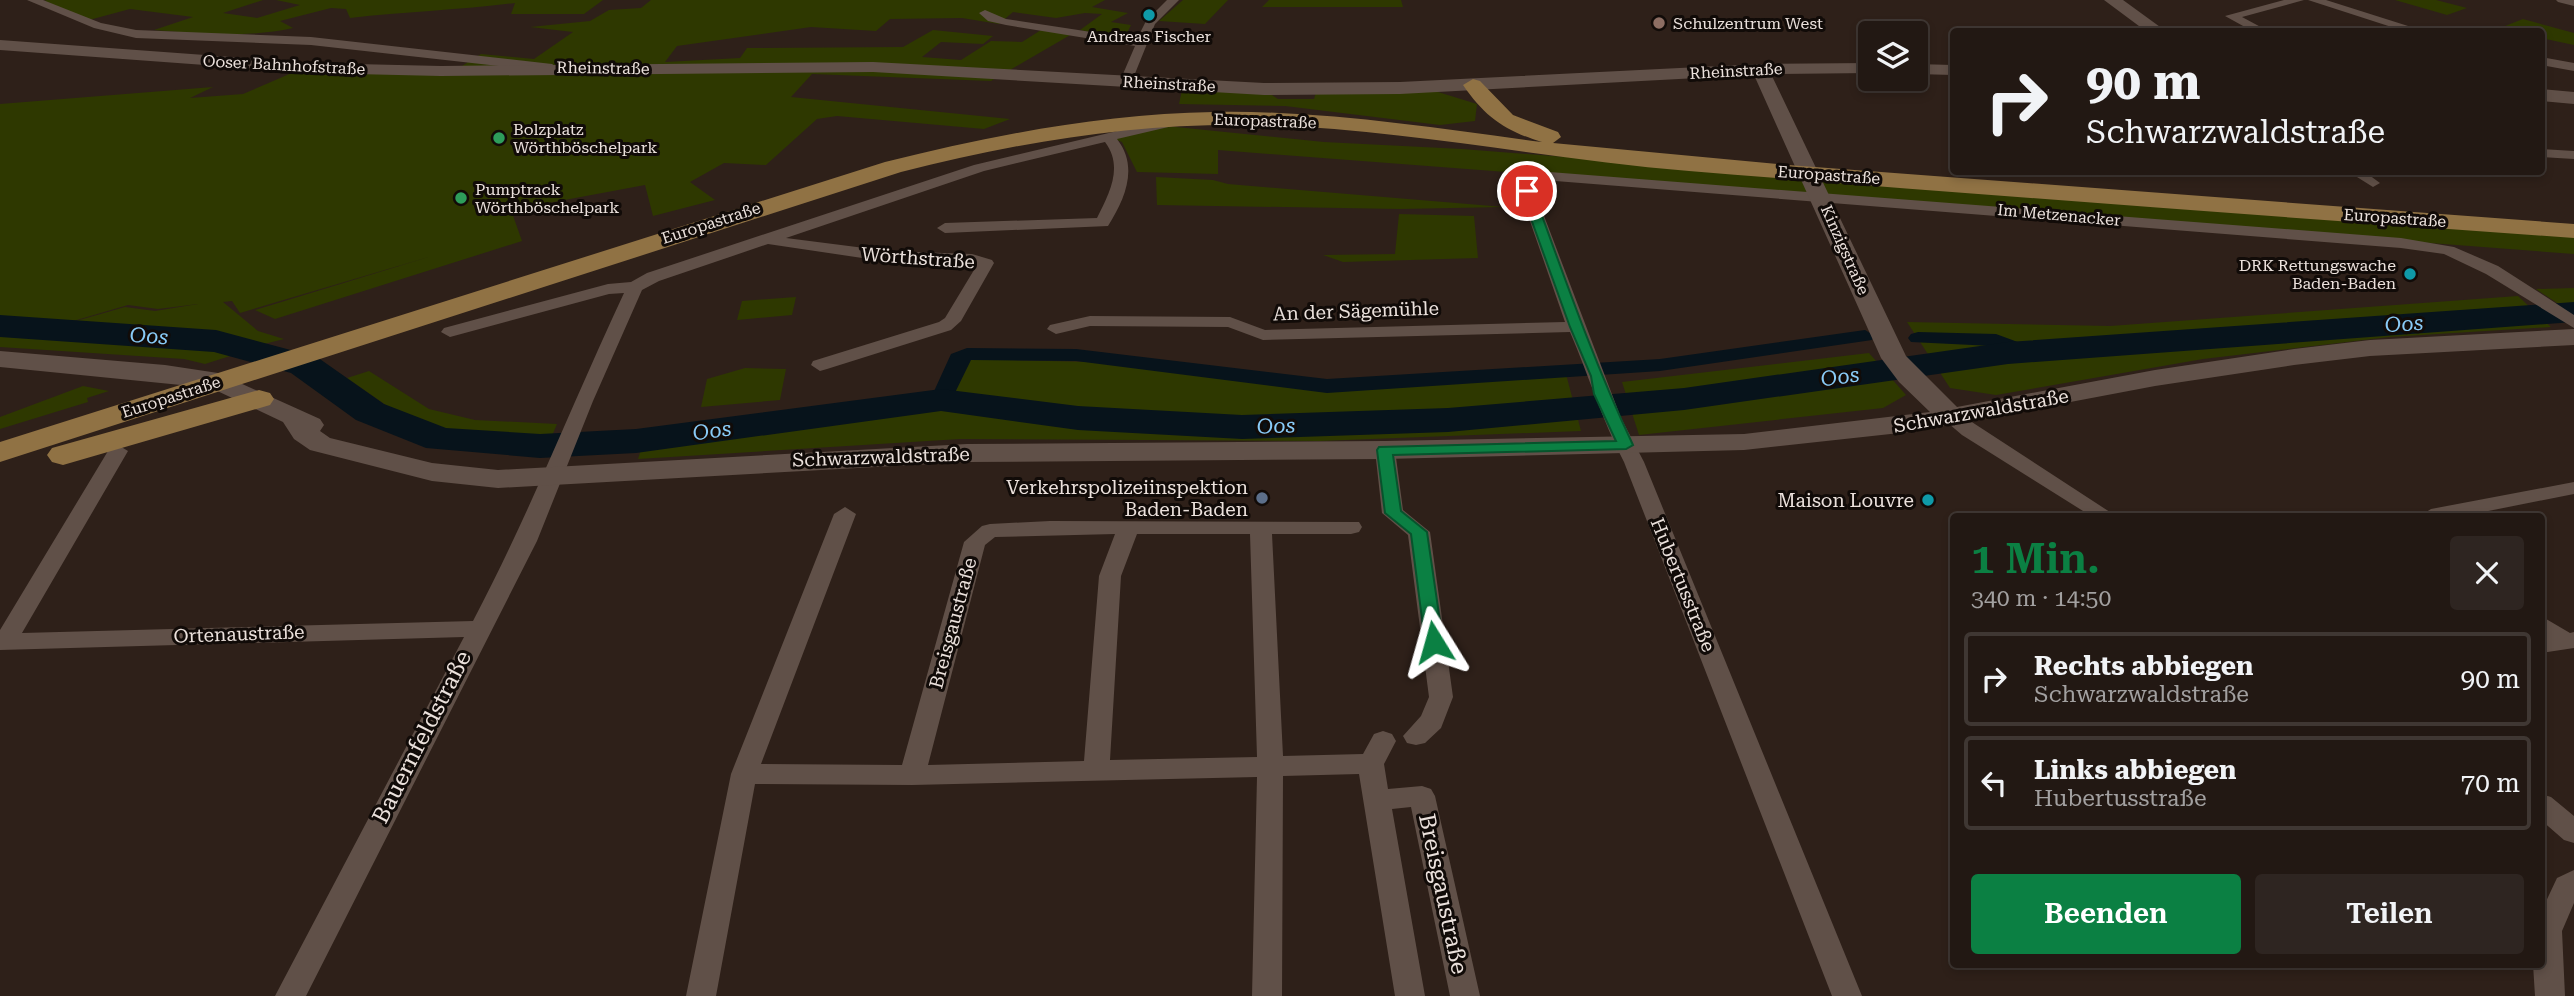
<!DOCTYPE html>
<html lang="de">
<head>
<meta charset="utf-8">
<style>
  :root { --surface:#221813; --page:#2e2521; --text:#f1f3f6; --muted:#a2a0a0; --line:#3f3733; --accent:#0b8043 }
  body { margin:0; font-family:"Roboto Serif",serif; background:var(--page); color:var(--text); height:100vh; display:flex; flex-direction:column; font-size:26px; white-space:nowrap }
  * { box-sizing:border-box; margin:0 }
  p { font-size:23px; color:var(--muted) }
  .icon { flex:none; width:38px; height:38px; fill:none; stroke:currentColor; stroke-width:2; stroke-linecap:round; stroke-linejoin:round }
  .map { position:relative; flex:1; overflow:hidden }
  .drawer { position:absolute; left:1950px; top:513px; width:595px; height:455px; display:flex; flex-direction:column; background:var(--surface); border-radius:7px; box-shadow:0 4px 10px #0003,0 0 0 2px var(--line) }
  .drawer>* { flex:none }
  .hud { position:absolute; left:1950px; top:28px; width:595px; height:147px; border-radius:7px; box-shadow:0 4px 10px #0003,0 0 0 2px var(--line); background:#221813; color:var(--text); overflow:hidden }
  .controls { position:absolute; left:1858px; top:21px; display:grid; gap:14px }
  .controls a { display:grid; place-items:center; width:70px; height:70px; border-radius:7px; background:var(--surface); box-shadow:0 4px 10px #0003,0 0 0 2px var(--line); font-size:35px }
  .pin { position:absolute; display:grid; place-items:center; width:60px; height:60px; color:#fff; margin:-30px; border:4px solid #fff; border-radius:50%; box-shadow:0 2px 7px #0007 }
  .me { position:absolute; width:77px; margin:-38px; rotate:352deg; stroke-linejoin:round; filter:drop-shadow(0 0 5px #0008) }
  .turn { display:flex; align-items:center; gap:24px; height:147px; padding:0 21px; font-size:32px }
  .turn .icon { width:91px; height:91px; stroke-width:2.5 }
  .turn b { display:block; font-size:49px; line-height:60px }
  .round { display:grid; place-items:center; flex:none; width:74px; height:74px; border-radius:7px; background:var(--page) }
  .summary { display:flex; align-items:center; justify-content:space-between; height:119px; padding:0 21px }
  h1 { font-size:42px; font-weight:600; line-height:52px; color:var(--accent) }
  .action { display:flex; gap:14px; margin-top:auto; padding:14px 21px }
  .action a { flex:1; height:80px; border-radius:7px; background:var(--accent); color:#fff; font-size:28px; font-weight:600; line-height:80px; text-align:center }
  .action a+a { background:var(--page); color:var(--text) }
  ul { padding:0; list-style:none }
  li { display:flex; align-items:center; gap:21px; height:94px; margin:0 14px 10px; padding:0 7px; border:4px solid var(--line); border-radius:7px }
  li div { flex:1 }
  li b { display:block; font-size:26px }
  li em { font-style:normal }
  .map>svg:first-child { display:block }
  .green { fill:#2e3800 }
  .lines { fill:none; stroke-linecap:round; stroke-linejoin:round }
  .canal { fill:#07131b; fill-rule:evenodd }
  .river { fill:#07131b; fill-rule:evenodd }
  .street { fill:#605048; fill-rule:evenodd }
  .secondary { fill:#605048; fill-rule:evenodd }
  .primary { fill:#907244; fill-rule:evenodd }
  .route { fill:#0b8043; stroke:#07532c; stroke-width:2 }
  .culture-dot { fill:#0f9aa8; stroke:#110b08; stroke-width:2.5 }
  .education-dot { fill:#8d6e63; stroke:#110b08; stroke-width:2.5 }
  .leisure-dot { fill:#2e9e5b; stroke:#110b08; stroke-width:2.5 }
  .service-dot { fill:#5c6f8a; stroke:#110b08; stroke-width:2.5 }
  .labels { text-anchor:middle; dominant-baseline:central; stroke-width:6; stroke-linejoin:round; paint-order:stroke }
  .far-poi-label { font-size:16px; fill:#ebe1dc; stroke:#110b08; text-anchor:start }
  .far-street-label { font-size:16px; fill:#ebe1dc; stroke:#110b08 }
  .street-label { font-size:19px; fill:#ebe1dc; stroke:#110b08 }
  .poi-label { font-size:19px; fill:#ebe1dc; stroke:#110b08; text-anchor:end }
  .water-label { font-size:21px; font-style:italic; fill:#89cbf7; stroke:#110b08 }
  .near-street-label { font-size:23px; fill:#ebe1dc; stroke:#110b08 }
</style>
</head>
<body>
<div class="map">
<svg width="2574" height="996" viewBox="0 0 2574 996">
  <rect width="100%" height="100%" fill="#2e2019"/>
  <path class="green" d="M47,0H263L223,13L257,18L300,5L276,0H603L584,14H511L515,3C460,10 405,12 350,18L346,9L331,8L280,21L293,28C248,38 200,34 154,30L193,17L130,9L89,20L41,2Z
    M651,0H1105L1092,7L1128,13L1111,22L1131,25L1124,39L1080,30L1102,14L1085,13L1056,18L1013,12L999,24L962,18L890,19L876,31L811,27L677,46L665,62L740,58L747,48L903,47L933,30L993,36L983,44L941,42L922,57L961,60L991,41L1022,42L1041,30L1072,34L991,81L812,74L791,97L1010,119L984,129L837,116L817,119L766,165L724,163L690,182L715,200L653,216L645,185L511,210L522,241L275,319L255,310L432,256L240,313L232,301L223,302L258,331L284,339L260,345L147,326L69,323L125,307L155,311L198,304L158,309L128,305L63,324L0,319V104L213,87L190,98L243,94L301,69L454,71L481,54L534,59L573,32L530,27L590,21L609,10L641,8Z
    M1183,0H1228L1205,24L1159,21Z
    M1269,0H1401L1403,7H1262Z
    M2395,0H2436L2467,8L2447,15Z
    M2523,19L2574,33V45L2541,38V32L2500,28Z
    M1183,85L1269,93L1278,99H1314L1316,92H1438L1477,104L1475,121L1440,125L1285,106L1179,104Z
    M1166,126L1324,142L1462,149L2574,235V254L1218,150V174L1137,172L1122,142L1112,138Z
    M1156,177L1213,180L1228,184L1504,207L1400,209L1157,205Z
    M1399,214L1474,216L1478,258L1343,262L1323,255L1395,254Z
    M2574,288V314L2536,289Z
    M2518,296L2551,327L2389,337L2203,359L1996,395L1950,388L1907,322L2110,326Z
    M796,297L792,315L737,320L742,301Z
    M0,330L209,344L243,352L205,364L184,359L0,347Z
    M1869,353L1906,395L1883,408L1639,435L1622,382Z
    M969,359L1094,362L1328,389L1566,374L1581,431L1320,441L960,439L638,459L642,446L949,405Z
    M745,368L786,369L780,400L701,407L707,379Z
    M369,371L429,409L475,420L557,424L551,438L442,430L410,422L347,378Z
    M83,386L109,391L87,398L88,402L0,429V417Z"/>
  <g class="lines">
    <path class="canal" d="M1865,330L1875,336L1872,340L1660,371L1327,393L1076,361L971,360L949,405H933L930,400L951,354L967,348L1076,349L1327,379L1660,359Z
      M1918,332L1996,334L2037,349L2041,353L2030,359L1993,346L1911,342L1908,338L1911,334Z"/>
    <path class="river" d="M2574,302V322L2008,364L1684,410L1448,432L1242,439L1078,430L941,411L636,453L540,458L426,448L356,420L291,373L214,352L0,337V315L216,330L317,357L384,404L446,428L540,434L636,429L941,389L1078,406L1242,415L1448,408L1684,388L2008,342Z"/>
    <path class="street" d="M27,0H43L101,23L136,30L311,37L552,64L558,68L552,72L311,45L136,38L94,28Z
      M1167,0H1179L1155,24L1132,81L1126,85L1120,81L1135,46L1006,25L988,21L979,13L985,10L1006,19L1137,39L1146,21Z
      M2284,0H2304L2242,17L2270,32H2254L2225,16Z
      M2308,0H2326L2427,32H2407Z
      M2556,0H2574V6L2558,2Z
      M2541,57L2574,63V71L2541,65Z
      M1172,118L1177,119V125L1117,139C1139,167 1125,199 1108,226L945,233L937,228L945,223L1097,218C1109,194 1124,167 1105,142L984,171L786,238L888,251L972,254L992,260L994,263L961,321L951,330L827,369L820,371L811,365L813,361L939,322L945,318L977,265L869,259L768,244L659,281L642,290L593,401L537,541L306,996H275L464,637L0,650V630L108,451L118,445L128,451L22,633L473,621C529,515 573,402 624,293L609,294L450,337L441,332L444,328L608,284L631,282L647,273L974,165Z
      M2541,149L2574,151V159L2541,157Z
      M1523,170L2401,238L2454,247L2498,266L2574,315V328L2486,274L2444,254L2401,248L1530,179L1621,418L1644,462L1862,996H1832L1624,462C1602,420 1589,376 1570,332L1263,340L1228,327L1090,326L1056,334L1047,329L1050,325L1090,316L1230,317L1265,330L1565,322L1515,178L1518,171Z
      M2349,172H2365L2380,183L2373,187Z
      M1951,411L1958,413L2116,516H2091L1962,435L1941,417Z
      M1385,444L1395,450L1403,510L1430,532L1453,697L1441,728L1425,743L1416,745L1407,743L1403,736L1421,716L1429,697L1408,535L1382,513L1375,450Z
      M2574,482V494L2463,516H2420L2431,509Z
      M845,507L856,514L761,764L902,765L964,542L982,526L990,524L1050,521L1359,522L1362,527L1359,532L1351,534H1272L1283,756L1363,754L1374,734L1383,731L1392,734L1396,741L1384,764L1388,789L1422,786L1431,789L1435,796L1480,996H1450L1411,807L1392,809L1425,996H1395L1359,774L1283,776L1282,996H1252L1257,777L912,785L755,784L716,996H686L731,774L834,514ZM1115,534L1099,576L1084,761L928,765L985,545L995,537ZM1137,534H1250L1257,757L1110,760L1121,576Z
      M2541,616L2570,633L2574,632V648L2541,653Z
      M2541,794L2551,797L2574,816V843L2564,840L2541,820Z
      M2574,870V903L2562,931L2565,996H2535L2533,964H2541V912L2557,878Z"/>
    <path class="secondary" d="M2104,0H2123L2167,32H2147Z
      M0,40L312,63L441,66L873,62L1264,83L1400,82L1760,64L1871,63V73L1771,74L1906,356L1957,407L2155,370L2294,349L2370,340L2574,329V345L2370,356L2294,365L2155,386L1918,431L1744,450L1385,459L967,462L498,488L432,481L310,450L294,439L283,422L211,388L0,367V351L165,365L218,373L320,419L324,425L320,431L330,438L432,463L498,470L967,444L1385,441L1744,434L1930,412L1899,382L1881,358L1754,75L1400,94L1264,95L873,72L441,76L312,73L0,50Z
      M1916,64L1953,65V75L1916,74Z
      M2541,89L2574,92V104L2541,101Z"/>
    <path class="primary" d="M1473,79L1480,81L1513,115L1558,132L1561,137L1553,143L1788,165L2574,224V238C2279,217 1984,195 1689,171C1546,159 1404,129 1260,125C1138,122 1019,142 901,172L0,462V442L885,162C993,135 1102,114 1214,112C1324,110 1433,128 1542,142C1505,131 1485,117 1463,85Z
      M259,390L270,393L274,399L270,405L63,465L52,462L47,455L52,448Z"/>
  </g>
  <path class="route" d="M1527,188L1533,191C1564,276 1594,363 1633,445L1626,449L1393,455L1401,511L1427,532L1443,642L1434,648L1425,642L1411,534L1385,513L1377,450L1379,447L1616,441L1594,394L1591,376L1570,327L1521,191Z"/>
  <g class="culture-dot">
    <circle cx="1149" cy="15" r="7"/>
    <circle cx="2410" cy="274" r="7"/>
    <circle cx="1928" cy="500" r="7"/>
  </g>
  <circle class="education-dot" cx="1659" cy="23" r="7"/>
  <g class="leisure-dot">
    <circle cx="499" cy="138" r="7"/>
    <circle cx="461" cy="198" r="7"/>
  </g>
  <circle class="service-dot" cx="1262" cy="498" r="7"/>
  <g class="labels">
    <g class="far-poi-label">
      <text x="1673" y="23">Schulzentrum West</text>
      <text x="1149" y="36" text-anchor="middle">Andreas Fischer</text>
      <text x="513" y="129">Bolzplatz<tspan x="513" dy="18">Wörthböschelpark</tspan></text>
      <text x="475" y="189">Pumptrack<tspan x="475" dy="18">Wörthböschelpark</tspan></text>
      <text x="2396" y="265" text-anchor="end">DRK Rettungswache<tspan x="2396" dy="18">Baden-Baden</tspan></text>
    </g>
    <g class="far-street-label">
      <text transform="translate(284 65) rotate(3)">Ooser Bahnhofstraße</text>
      <text transform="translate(603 68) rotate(1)">Rheinstraße</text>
      <text transform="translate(1736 71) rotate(-3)">Rheinstraße</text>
      <text transform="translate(1169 84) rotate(3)">Rheinstraße</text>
      <text transform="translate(1265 121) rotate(2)">Europastraße</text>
      <text transform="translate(1829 175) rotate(4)">Europastraße</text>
      <text transform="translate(2059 215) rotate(5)">Im Metzenacker</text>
      <text transform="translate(2395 218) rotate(4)">Europastraße</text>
      <text transform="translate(711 223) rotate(-18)">Europastraße</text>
      <text transform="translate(1845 250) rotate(66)">Kinzigstraße</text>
      <text transform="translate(171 397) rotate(-18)">Europastraße</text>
    </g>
    <g class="street-label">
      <text transform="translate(918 258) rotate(4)">Wörthstraße</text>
      <text transform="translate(1356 311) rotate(-2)">An der Sägemühle</text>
      <text transform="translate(1981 411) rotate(-10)">Schwarzwaldstraße</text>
      <text transform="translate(881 457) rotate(-2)">Schwarzwaldstraße</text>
      <text transform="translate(1683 585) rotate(68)">Hubertusstraße</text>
      <text transform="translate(953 623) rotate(-75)">Breisgaustraße</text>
      <text transform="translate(239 634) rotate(-2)">Ortenaustraße</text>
    </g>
    <g class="poi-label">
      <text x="1248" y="487">Verkehrspolizeiinspektion<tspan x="1248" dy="22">Baden-Baden</tspan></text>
      <text x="1914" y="500">Maison Louvre</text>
    </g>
    <g class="water-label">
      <text transform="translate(2404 324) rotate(-4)">Oos</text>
      <text transform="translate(149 336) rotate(4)">Oos</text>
      <text transform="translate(1840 377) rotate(-8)">Oos</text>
      <text transform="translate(1276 426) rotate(-2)">Oos</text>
      <text transform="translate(712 431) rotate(-8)">Oos</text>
    </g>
    <g class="near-street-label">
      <text transform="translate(422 737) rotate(-63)">Bauernfeldstraße</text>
      <text transform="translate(1443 894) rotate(78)">Breisgaustraße</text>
    </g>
  </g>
</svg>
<div class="controls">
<a><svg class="icon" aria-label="layers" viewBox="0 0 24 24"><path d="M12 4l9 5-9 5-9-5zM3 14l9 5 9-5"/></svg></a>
</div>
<div class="pin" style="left:1527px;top:191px;background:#d93025"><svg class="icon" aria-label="arrive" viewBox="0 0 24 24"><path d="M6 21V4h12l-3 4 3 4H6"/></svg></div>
<svg class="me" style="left:1434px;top:642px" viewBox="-20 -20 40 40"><path d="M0-17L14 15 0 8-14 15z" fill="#0b8043" stroke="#fff" stroke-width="4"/></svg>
<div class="hud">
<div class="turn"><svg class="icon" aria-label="right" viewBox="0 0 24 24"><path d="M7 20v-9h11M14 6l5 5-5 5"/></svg><div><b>90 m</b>Schwarzwaldstraße</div></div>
</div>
<section class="drawer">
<div class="summary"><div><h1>1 Min.</h1><p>340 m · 14:50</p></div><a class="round"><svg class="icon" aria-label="close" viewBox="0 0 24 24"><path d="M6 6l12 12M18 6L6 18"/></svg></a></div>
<ul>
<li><svg class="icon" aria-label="right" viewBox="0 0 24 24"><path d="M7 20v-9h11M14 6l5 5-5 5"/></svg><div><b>Rechts abbiegen</b><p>Schwarzwaldstraße</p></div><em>90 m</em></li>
<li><svg class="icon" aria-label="left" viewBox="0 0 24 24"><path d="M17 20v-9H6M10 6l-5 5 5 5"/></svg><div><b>Links abbiegen</b><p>Hubertusstraße</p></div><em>70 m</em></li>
</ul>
<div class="action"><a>Beenden</a><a>Teilen</a></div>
</section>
</div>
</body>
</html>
